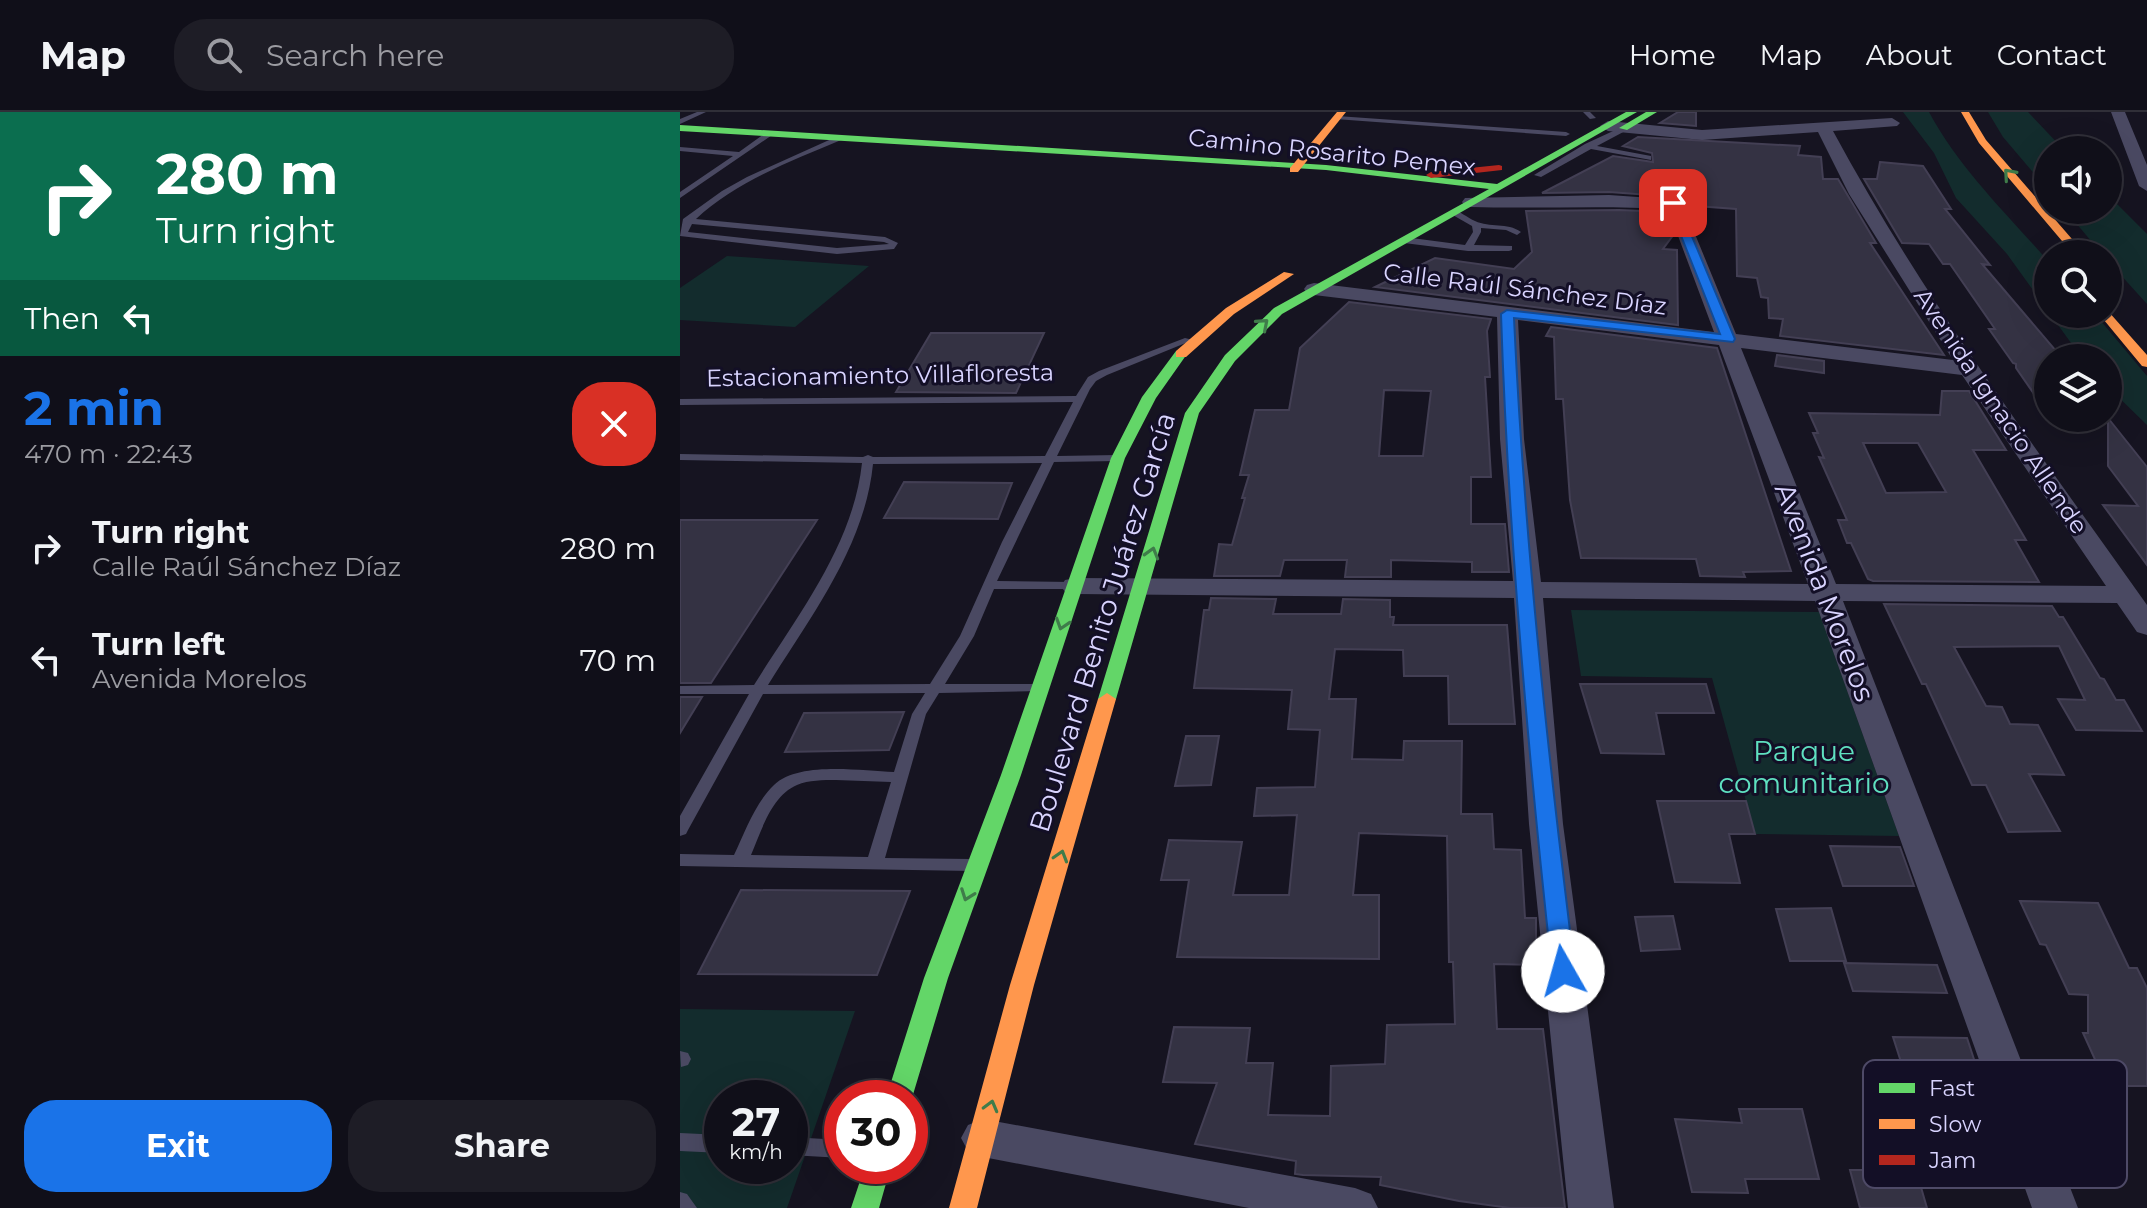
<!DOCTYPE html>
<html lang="en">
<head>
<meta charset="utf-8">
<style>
  :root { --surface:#100f19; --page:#1e1d26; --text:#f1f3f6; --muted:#9c9ca2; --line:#302f38; --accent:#1a73e8 }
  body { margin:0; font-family:Montserrat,sans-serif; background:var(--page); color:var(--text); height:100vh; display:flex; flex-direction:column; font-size:30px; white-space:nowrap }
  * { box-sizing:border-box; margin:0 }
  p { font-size:26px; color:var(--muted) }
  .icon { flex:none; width:44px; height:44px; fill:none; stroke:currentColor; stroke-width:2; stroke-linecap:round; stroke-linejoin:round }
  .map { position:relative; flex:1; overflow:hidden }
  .sheet { display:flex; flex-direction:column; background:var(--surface); width:680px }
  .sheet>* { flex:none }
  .guide { background:#0b6e4f; color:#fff; overflow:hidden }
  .buttons { position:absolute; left:1354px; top:24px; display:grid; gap:16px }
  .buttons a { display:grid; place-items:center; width:88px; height:88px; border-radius:50%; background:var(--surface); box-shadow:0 8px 32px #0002,0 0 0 2px var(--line); font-size:40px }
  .speed { position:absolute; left:24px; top:968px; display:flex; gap:16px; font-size:40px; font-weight:700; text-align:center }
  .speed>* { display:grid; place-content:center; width:104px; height:104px; border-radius:50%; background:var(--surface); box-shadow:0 8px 32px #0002,0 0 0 2px var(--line); line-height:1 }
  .speed small { font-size:20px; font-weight:400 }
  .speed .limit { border:12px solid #d22; background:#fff; color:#111 }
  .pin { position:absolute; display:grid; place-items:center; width:68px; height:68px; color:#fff; margin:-34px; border-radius:16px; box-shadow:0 4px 12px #0006 }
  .me { position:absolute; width:88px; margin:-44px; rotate:353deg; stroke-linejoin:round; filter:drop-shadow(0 0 6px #0008) }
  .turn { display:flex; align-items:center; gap:28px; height:168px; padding:0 24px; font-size:36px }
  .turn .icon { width:104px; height:104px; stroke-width:2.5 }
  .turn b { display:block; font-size:56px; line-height:68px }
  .then { display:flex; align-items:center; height:76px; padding:0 24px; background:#0003; gap:16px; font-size:30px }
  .round { display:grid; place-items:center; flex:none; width:84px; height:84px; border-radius:32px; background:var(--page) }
  .head { display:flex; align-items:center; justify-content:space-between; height:136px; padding:0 24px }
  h1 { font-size:48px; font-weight:700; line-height:60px; color:var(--accent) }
  .button { display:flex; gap:16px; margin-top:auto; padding:16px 24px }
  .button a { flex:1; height:92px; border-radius:32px; background:var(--accent); color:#fff; font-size:32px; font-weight:700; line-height:92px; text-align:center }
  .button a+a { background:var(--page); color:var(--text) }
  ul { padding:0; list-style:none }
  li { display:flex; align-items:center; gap:24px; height:112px; padding:0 24px }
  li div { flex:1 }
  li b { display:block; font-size:30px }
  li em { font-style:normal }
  header { display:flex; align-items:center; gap:48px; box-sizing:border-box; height:112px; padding:0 40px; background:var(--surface); border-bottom:2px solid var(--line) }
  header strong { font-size:38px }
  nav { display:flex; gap:44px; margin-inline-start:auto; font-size:28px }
  .search { width:560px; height:72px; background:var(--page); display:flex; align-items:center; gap:20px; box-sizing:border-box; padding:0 28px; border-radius:32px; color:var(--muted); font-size:30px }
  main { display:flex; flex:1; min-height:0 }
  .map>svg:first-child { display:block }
  .green { fill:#132c2d; fill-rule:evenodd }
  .building { fill:#343243; stroke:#433f54; stroke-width:2; fill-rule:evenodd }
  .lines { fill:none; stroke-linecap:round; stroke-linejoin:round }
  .lane { fill:#4a4962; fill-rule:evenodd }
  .street { fill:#4a4962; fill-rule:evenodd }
  .fast { fill:#63d668; fill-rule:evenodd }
  .slow { fill:#ff974d; fill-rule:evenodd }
  .jam { fill:#b3261e; fill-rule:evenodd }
  .oneway { stroke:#3f7c4a }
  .route { fill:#1a73e8; stroke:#114b97; stroke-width:2 }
  .labels { text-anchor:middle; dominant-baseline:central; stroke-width:6; stroke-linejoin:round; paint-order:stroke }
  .far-street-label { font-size:24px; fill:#d9d4ff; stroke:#130f26 }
  .street-label { font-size:28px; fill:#d9d4ff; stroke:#130f26 }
  .park-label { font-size:28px; fill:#5fe0c0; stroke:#130f26 }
  .key { fill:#130f26; stroke:#4e4a67; stroke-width:2 }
  .key-label { font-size:22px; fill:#d9d4ff }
</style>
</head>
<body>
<header>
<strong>Map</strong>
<div class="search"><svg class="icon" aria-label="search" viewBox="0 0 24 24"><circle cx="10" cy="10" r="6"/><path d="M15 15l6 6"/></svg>Search here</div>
<nav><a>Home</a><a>Map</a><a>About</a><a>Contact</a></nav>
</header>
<main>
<section class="sheet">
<div class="guide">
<div class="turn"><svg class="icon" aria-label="right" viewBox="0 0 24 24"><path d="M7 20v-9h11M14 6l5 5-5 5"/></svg><div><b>280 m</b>Turn right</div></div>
<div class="then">Then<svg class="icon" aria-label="left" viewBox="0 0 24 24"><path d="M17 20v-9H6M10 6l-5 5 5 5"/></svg></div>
</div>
<div class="head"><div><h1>2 min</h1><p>470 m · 22:43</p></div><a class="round" style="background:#d93025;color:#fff"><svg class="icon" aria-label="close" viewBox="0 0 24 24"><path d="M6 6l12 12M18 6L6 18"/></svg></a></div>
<ul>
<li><svg class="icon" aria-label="right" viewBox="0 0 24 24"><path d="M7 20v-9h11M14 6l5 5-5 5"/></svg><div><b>Turn right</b><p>Calle Raúl Sánchez Díaz</p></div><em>280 m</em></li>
<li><svg class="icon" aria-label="left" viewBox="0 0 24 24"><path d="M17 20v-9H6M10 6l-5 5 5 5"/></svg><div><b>Turn left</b><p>Avenida Morelos</p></div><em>70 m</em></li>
</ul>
<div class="button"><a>Exit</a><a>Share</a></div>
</section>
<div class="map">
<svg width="1467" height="1096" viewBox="0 0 1467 1096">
  <rect width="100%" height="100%" fill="#161421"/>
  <path class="green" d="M1223,0H1249C1279,56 1326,101 1368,149V199L1327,142L1276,86L1254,41Z
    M1308,0H1348L1384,38H1368V78L1323,25Z
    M1428,83L1467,122V192L1428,149V142H1422L1385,98H1428Z
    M47,144L189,154L115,215L0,208V176Z
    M1370,202H1415L1467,264V313L1428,275V246H1402Z
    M891,498L1139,500L1219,724L1075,722L1032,566L901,564Z
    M0,897L175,899L107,1096H0ZM42,986H110V1054H42Z"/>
  <path class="building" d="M998,0H1016V14L980,11Z
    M958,25L1120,34L1118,43L1141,45L1143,67H1158L1196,131H1190L1264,243L1100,224L1103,207L1089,206L1088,186L1081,185L1077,166L1057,164L1056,97L1016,94L997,65V85L929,80L862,81L933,44L973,50L972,41L943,34Z
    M1200,50L1243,54L1271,97H1265L1310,153L1302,152L1382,246H1368V302L1336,256V252L1333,251L1309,217H1315L1270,152H1263L1249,132L1222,131L1184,67H1197Z
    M939,98L986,100L994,122L983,137L997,138L998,213L695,175L755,146L834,157L852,140L846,99Z
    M669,190L811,207L807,219L810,265H805L811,365H791V412H825L829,460H792V450L711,448V465H665L667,448H604L600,464H534L539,432L552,433L565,386H562L569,363H560L575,298H609L620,236ZM704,278L751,279L743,344H699Z
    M871,215L1037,236L1111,459L1063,460L1065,465L1020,464L1016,447L901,446L890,388L883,287H876L874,225L866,224Z
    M251,221H364L336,281L216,280Z
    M1097,243L1144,249V261L1095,254Z
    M1262,279H1289L1326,338H1293L1346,428H1335L1359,470L1193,469L1188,467L1171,431H1167L1158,408H1167L1139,345L1144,346L1133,321H1138L1129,301L1260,303ZM1183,331H1238L1266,380L1206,381Z
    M1428,306L1467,355V453L1423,393L1458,394L1428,354Z
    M224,370L332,371L318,407L204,406Z
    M0,408H137L31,571H0Z
    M531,486L596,487L593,502H661L663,487L710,488V505H714L713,513H827L835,612H769L768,564H724L723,538L655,537L649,587H676L672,647L723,648L724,629H782L781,702H812L814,737L841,738L845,806H856V853L814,852L817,917H863L885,1096H830L779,1089L700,1073L701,1065L623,1063L615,1062L616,1049L515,1032L537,971L483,970L494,915L570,916L566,951H593L588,1003L650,1004L651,954L705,952L707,913L775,912L773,850H769L767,724L679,721L673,783H699V847L497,845L509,768H481L489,728L562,730L553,783H609L617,703L574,704L577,676L635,675L640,618L608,617L612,578L514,576L524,498H529Z
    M1204,492L1372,494L1379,505H1383L1420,566L1424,567L1436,588H1444L1462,619L1396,618L1378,587L1405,588L1379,534L1274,535L1306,594L1322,595L1330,612L1358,613L1384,663L1349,662L1380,719L1328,720L1306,673H1292L1246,572H1242Z
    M900,572H1026L1034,601H976L984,642L921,641Z
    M0,585H22L0,621Z
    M224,600L209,638L105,640L124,601Z
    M506,624H539L531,673L495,674Z
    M977,689H1066L1075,722H1049L1060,771L995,770Z
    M1150,734L1220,735L1234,774H1163Z
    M61,778L230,779L197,863L18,862Z
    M1340,789L1418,791L1449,856H1457L1467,876V974H1427L1403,921H1408V883L1389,882L1366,833L1360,832Z
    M1151,796L1166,849H1110L1096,797Z
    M993,804L1000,837L961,839L955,805Z
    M1164,851L1257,853L1267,881L1173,879Z
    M1213,925L1287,926L1305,981L1230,978Z
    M1059,997H1122L1139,1067H1065L1068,1081L1012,1080L995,1007L1062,1011Z
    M1170,1058H1236L1247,1096H1180Z"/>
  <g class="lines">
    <path class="lane" d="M17,0H26L0,12V7Z
      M903,0H910L916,6L910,7Z
      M657,4L886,20L890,22L886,24L655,7Z
      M944,14L947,18L917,34L971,44V48L911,37L861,65L854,63L905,32Z
      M88,19L95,21L0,86V80L53,44L0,39V35L59,40Z
      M158,24L162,26L161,28C111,49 55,70 16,107L205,125L218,131L214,137L157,142L0,124L3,107L42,79L67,65ZM12,112L204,130L209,132L157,136L8,120Z
      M771,98C781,99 786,105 795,109C810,116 827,110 841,120L837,123L826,118L801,116V120L794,133L832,134V138L829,139H788L724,131L720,128L724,125L785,133L793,120L792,114L771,102Z
      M505,226L513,228L427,263L416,269L410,277L377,344L438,343L444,346L438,349L374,350L317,469L392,470L399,474L397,477H314L294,524L265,572H356L361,573L363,576L361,579L259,581L246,602L205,746L292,747L298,749L300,753L298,757L292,759L0,754V742L54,743C65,720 75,691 94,673C119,649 181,659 214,660L232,602L245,581L83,582L8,718L6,722L0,724V704L69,582H0V574L74,573C117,504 173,434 182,351L0,348V342L183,345L188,343L193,345L365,344L393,290L0,293V287L396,284L408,265L419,259ZM362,351L322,430L280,524L250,572L88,573C131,504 185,434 193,352ZM156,668L211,670L188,745L71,743C81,720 91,684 117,673C129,668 143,668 156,668Z
      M0,939L8,941L11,947L8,953L1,955Z
      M0,1021L42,1023V1041L0,1039Z
      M110,1025L162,1028V1046L110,1043Z
      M0,1080L7,1082L17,1096H0Z"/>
    <path class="street" d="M1431,0H1445L1467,53V79L1459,74Z
      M1212,6L1220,11L1217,14L1153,19C1243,186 1358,339 1467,493V523L1457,520L1437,491L1163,489L1398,1096H1352L1135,489L863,486L883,712L934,1096H888L849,712L834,486L395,482L385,480L381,474L385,468L395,466L833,469L820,327L817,205L634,183L627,181L624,177L627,173L634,171L1034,220L988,97C922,93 857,97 791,95L785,94L782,90L785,86L929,83L1001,88L1056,222L1273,248L1169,82L1138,20L1022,28L928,19L920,14L928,9L1022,18ZM838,208L1039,233L1128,472L861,470L844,327ZM1061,236L1282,263L1426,474L1156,472Z
      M303,1007L675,1076L691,1082L698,1096H569L303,1045L288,1039L281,1026L288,1013Z"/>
    <path class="fast" d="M946,0H957L602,202L555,249L519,301L436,587L427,593L418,587L505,301L545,243L594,196L809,77L646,58L0,19V13L646,53L817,72Z
      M966,0H977L947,18L939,16Z
      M501,238L507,242L476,286L445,346L341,663L268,866L232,986L230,989V986H206L244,866L321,663L431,346L462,285L496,239Z
      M185,1054H211L199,1096H171Z"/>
    <path class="slow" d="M657,0H666L618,60H610V56Z
      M1281,0H1289L1306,28L1405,142H1393L1299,31Z
      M604,160L614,162L554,202L506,245H496V239L546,196Z
      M1428,199L1467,243V255L1462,254L1419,202H1428Z
      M427,581L436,587L354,873L297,1096H269L330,873L418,587Z"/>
    <path class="jam" d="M819,53L822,54V58L751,66L746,63L751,60Z"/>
  </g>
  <defs><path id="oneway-chevron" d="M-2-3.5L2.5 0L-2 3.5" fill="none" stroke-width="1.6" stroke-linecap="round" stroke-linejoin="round" transform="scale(2)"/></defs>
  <g class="oneway">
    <use href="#oneway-chevron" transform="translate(1329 62) rotate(-131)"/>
    <use href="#oneway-chevron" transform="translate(583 212) rotate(-41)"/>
    <use href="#oneway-chevron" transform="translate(472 441) rotate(-74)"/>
    <use href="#oneway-chevron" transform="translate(382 512) rotate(108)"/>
    <use href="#oneway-chevron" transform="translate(381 744) rotate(-73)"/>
    <use href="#oneway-chevron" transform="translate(287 783) rotate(110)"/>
    <use href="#oneway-chevron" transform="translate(311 994) rotate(-75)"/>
  </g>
  <path class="route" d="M993,87L998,91L1055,227L1053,230L834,206C844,424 868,643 895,859L892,866L883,868L875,866L872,859C848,641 828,421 821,202L827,198L1040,222L988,91Z"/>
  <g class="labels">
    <g class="far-street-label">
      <text transform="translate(652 40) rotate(6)">Camino Rosarito Pemex</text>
      <text transform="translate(845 177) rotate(7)">Calle Raúl Sánchez Díaz</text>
      <text transform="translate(200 263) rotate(-1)">Estacionamiento Villafloresta</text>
      <text transform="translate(1321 299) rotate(56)">Avenida Ignacio Allende</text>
    </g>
    <g class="street-label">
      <text transform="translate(1145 480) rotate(69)">Avenida Morelos</text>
      <text transform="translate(422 510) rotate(-73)">Boulevard Benito Juárez García</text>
    </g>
    <g class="park-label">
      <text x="1124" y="639">Parque<tspan x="1124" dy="32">comunitario</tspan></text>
    </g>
  </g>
  <rect x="1183" y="948" width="264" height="128" rx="12" class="key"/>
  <rect x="1199" y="971" width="36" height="10" fill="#63d668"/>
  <rect x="1199" y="1007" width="36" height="10" fill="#ff974d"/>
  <rect x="1199" y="1043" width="36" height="10" fill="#b3261e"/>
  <g class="key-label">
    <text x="1249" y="984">Fast</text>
    <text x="1249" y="1020">Slow</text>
    <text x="1249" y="1056">Jam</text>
  </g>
</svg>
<div class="buttons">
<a><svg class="icon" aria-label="sound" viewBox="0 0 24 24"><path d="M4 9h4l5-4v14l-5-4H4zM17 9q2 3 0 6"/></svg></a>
<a><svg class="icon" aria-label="search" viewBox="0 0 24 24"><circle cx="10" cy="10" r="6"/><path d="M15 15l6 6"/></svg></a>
<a><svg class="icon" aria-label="layers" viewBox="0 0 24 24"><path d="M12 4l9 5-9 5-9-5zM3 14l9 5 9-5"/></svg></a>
</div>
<div class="speed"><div>27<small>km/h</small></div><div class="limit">30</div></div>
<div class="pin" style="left:993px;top:91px;background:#d93025"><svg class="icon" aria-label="arrive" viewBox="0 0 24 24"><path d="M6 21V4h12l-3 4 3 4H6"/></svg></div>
<svg class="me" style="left:883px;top:859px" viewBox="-20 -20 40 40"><circle r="19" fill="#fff"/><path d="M0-13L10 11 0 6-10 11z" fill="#1a73e8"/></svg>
</div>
</main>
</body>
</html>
